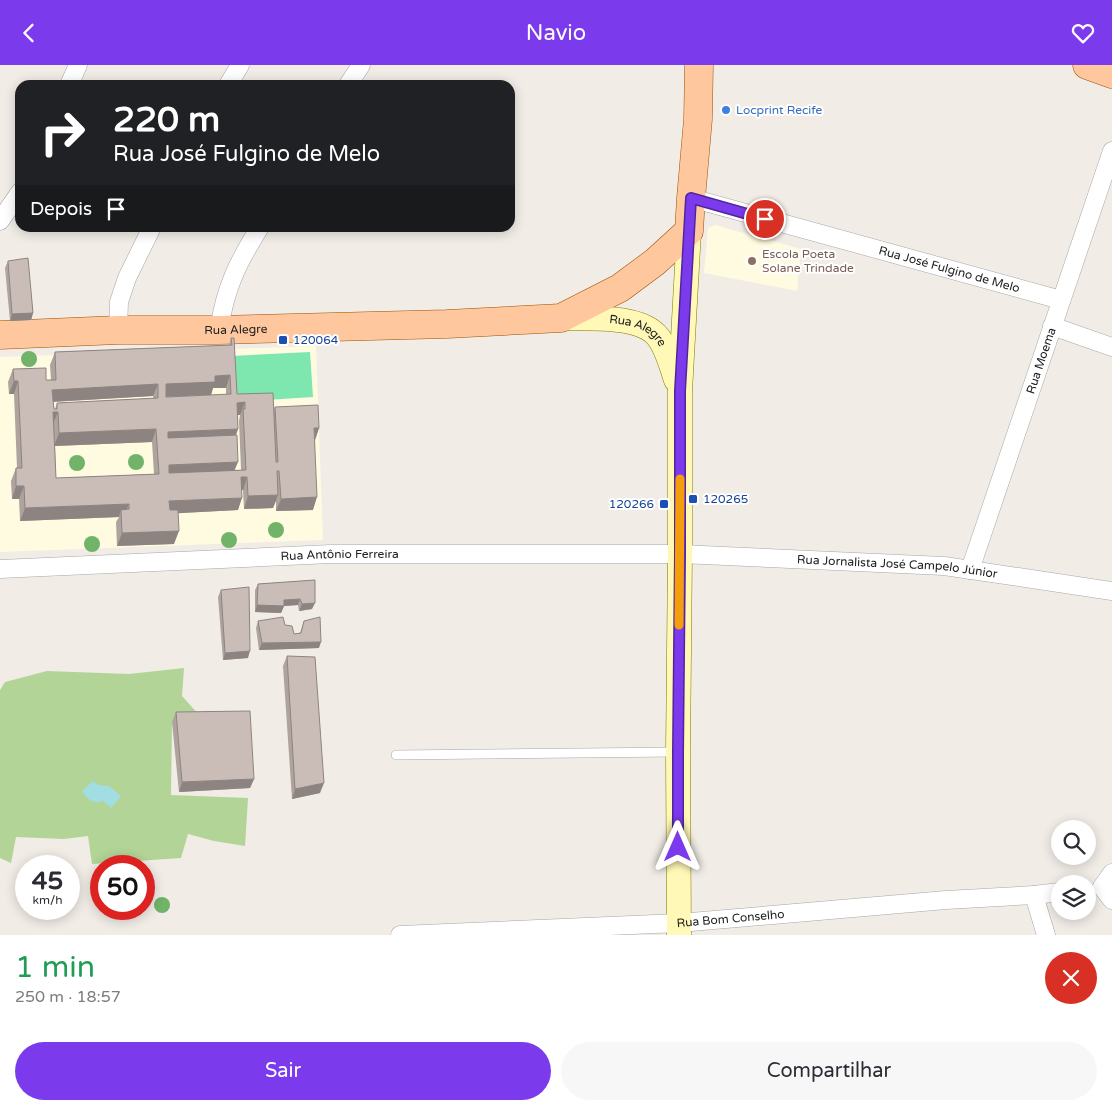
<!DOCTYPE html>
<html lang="pt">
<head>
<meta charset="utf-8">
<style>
  :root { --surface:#fff; --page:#f7f7f7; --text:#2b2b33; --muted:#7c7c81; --accent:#7c3aed }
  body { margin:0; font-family:"Varela Round",sans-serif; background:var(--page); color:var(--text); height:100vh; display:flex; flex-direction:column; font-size:19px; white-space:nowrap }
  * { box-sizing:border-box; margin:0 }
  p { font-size:16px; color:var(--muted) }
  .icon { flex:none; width:28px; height:28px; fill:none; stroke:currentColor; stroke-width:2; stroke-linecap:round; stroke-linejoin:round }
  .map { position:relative; height:870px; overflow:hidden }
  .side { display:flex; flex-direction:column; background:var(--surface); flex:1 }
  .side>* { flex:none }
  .guide { position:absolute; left:15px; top:15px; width:500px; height:152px; border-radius:15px; box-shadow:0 2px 12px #0003; background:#202124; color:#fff; overflow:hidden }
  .buttons { position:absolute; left:1051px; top:755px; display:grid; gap:10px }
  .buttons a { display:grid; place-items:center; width:45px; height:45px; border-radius:50%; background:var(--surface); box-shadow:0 2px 12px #0003; font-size:25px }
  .speed { position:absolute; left:15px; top:790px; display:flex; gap:10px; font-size:25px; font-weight:700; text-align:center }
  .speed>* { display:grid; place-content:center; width:65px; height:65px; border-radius:50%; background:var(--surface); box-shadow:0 2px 12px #0003; line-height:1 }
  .speed small { font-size:12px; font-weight:400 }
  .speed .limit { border:8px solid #d22; background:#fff; color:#111 }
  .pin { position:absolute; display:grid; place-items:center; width:42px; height:42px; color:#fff; margin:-21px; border:2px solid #fff; border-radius:50%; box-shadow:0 1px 5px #0007 }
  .me { position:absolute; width:55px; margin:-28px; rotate:0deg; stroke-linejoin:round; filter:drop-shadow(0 0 4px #0008) }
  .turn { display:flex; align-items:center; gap:18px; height:105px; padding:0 15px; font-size:22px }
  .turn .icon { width:65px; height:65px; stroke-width:2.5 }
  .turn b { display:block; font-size:35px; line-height:42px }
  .then { display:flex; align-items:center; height:48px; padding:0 15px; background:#0003; gap:10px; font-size:19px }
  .round { display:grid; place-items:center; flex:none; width:52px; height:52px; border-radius:26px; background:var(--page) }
  .summary { display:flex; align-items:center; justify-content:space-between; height:85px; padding:0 15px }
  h1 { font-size:30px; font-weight:600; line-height:38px; color:#1e9e55 }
  .button { display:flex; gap:10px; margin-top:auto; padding:10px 15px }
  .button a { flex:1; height:58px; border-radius:30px; background:var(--accent); color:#fff; font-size:20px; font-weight:600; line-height:58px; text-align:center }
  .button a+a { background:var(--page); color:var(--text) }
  header { display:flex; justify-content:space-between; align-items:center; height:65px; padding:0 15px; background:var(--accent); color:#fff; font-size:22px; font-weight:600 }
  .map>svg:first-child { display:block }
  .education { fill:#fffbe1 }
  .forest { fill:#b2d497 }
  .pitch { fill:#7de7af }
  .water { fill:#a2dde3 }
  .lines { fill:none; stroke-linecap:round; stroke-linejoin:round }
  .lane-casing { stroke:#a7a7a7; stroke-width:10 }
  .street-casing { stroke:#a7a7a7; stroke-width:19 }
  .secondary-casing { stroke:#7e7a00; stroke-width:25 }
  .primary-casing { stroke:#9c5200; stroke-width:29 }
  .lane { stroke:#fff; stroke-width:9 }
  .street { stroke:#fff; stroke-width:18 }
  .secondary { stroke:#fff8b6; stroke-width:24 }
  .primary { stroke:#ffc79d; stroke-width:28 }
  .tree { fill:#71b369 }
  .wall { fill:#aea39e; fill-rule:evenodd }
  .shaded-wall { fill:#8d8481 }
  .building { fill:#cabdb8; stroke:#8d8481; fill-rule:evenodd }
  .route-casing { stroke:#51269a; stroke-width:12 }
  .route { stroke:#7c3aed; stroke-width:9 }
  .slow { stroke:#f59e0b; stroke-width:9 }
  .shop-dot { fill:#3f7fe0; stroke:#fff; stroke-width:2 }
  .education-dot { fill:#8d6e63; stroke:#fff; stroke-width:2 }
  .transit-dot { fill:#1a4fb4; stroke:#fff; stroke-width:2 }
  .labels { text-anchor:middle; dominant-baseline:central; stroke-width:4; stroke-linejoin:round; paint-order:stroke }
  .shop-label { font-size:12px; fill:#366cbe; stroke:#fff; text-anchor:start }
  .education-label { font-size:12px; fill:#785e54; stroke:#fff; text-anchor:start }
  .street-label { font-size:12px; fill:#202020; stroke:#fff }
  .transit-label { font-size:12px; fill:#164399; stroke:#fff; text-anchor:start }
</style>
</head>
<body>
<header><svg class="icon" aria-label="back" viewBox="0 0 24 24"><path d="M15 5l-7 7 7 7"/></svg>Navio<svg class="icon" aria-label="heart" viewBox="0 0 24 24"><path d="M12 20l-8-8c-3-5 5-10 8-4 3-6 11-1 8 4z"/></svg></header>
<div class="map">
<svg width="1112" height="870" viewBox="0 0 1112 870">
  <rect width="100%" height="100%" fill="#f1ece6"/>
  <path class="education" d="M715,160L801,184L797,226L704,208L708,163Z
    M316,281L323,475L0,487V292Z"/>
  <path class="forest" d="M184,603L182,631L200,651L172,657L171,730L248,733L245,781L214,776L188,769L181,793L92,799L88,771L64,774L16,772L11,798L0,793V625L5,617L47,606L129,609Z"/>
  <path class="pitch" d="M310,287L313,332L234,337L232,291Z"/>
  <path class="water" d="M93,716L98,720L109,721L121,731L111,743L103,736C91,739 89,735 82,726Z"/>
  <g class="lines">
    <g class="lane-casing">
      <path id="lane" d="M396,690L677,687"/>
    </g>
    <g class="street-casing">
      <g id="street">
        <path d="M69,20L78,0"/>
        <path d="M228,20L240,0"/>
        <path d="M348,20L361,0"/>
        <path id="s1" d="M691,133L1061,235"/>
        <path d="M0,156L20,127"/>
        <path d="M1052,261L1112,282"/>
        <path d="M118,265L119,237L127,213L152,162"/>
        <path d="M219,265C225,223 238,197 260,162"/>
        <path id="s2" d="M0,504L331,489H680L944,501L1112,526"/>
        <path id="s3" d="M970,505L1112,86"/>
        <path d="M1102,822L1112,808"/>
        <path d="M1102,822L1112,835"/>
        <path d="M1034,830L1046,870"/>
        <path id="s4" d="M400,870L679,858L946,835L1034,830L1060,827"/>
      </g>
    </g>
    <g class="secondary-casing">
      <g id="secondary">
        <path id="s5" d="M561,253C587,254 640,249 658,272C667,283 671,301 676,315"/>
        <path d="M679,870L678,687L680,489V326L689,166"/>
      </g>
    </g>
    <g class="primary-casing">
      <g id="primary">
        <path d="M1087,0L1112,9"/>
        <path id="s6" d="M0,270L118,265H219L447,259L561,253L620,223L655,197L689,166L691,133L698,54L699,0"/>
      </g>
    </g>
    <use href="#lane" class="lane"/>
    <use href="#street" class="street"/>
    <use href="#secondary" class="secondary"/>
    <use href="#primary" class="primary"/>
  </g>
  <g class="tree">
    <circle cx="29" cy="294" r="8"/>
    <circle cx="136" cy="397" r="8"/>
    <circle cx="77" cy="398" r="8"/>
    <circle cx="276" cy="465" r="8"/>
    <circle cx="229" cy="475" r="8"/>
    <circle cx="92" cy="479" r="8"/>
    <circle cx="162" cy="840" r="8"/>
  </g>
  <path class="wall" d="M8,196L33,248L31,255L10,256L5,203Z
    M231,273L237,329L273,346L275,342L319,363L315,375L313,445L276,446V436L273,443L244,444L243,425H242L238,445L178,448L174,479L117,481L116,457L119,452L20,456L19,434H12L11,416L16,403H17L14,329H9L8,317L13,304L46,315H51L50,300L55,287L229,280ZM213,323H226V330L166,332L211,330ZM153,331V333L57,338L55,344H54L53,337ZM237,350H240L239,356L241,405H235L236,370L238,364ZM152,377L154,409L56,413L55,381Z
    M315,515L312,544L299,546L298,540L284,541L281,548L255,547V525L258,519Z
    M221,525L248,593L223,595L218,532Z
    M258,556L285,560L294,569L300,568L304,556L319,583L259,585L256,563Z
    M287,591L320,728L292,734L283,601Z
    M176,647L254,714L250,723L179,727L172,657Z"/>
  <path class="shaded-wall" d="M33,248L31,255L10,256L12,249Z
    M230,310L226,323H213L211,330L161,332L166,319L215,311Z
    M14,316H18L14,329H9Z
    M158,319L153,331L48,337L52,325Z
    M245,337L240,350H232L237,338Z
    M53,347H58L53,359Z
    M314,363H319L315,375Z
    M156,364L152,377L54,381L59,368Z
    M238,364L233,377L163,380L168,367Z
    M238,397L233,409L164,412L169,400Z
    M241,412H247L243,425H237Z
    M16,421H24L19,434H12Z
    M278,430L273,443L244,444L248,431Z
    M317,432L313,445L276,446L281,434Z
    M242,433L238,445L164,449L169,436Z
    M129,439L124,451L121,445L119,452L20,456L25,443Z
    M179,466L174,479L117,481L122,468Z
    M300,534L298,540L284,541L281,548L255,547L257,540L284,535Z
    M315,538L312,544L299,546L302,539Z
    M321,577L319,583L259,585L262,578Z
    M250,586L248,593L223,595L225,588Z
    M254,714L250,723L179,727L182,717Z
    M324,718L320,728L292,734L295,724Z"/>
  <path class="building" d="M28,193L33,248L12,249L8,196Z
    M231,273H234L237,329L273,328L276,397H278L275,342L318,340L319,363H314L317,432L281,434L279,406H277L278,430L248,431L247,412H241L242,433L169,436L170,445H178L179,466L122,468L121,445L129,444V439L25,443L24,421H16V403H22L18,316H14L13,304L46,303V315H56L55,287L232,280ZM230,310L231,329L166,332V319L215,317V311ZM158,319V333L57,338V344H54L52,325ZM245,337V344H243L246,405L169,408V400L238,397L237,370L168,373V367L238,364L237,338ZM53,347H58L59,368L156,364L159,409L56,413Z
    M315,515V538L302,539L300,534L284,535V541L257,540L258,519Z
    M249,522L250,586L225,588L221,525Z
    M283,552L285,560L292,561L294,569L301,568L304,556L320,552L321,577L262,578L258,556Z
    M287,591L315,592L324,718L295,724Z
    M250,646L254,714L182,717L176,647Z"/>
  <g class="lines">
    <g class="route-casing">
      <path id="route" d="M678,782V687L680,489V326L691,133L765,154"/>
    </g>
    <use href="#route" class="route"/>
    <path class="slow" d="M679,560L680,414"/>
  </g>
  <circle class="shop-dot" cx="726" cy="45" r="5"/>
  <circle class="education-dot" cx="752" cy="196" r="5"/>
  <g class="transit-dot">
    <rect x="278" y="270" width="10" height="10" rx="2.5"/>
    <rect x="688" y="429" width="10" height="10" rx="2.5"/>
    <rect x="659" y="434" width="10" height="10" rx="2.5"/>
  </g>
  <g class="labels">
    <g class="shop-label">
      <text x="736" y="45">Locprint Recife</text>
    </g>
    <g class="education-label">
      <text x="762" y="189">Escola Poeta<tspan x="762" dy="14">Solane Trindade</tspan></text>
    </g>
    <g class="street-label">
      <text stroke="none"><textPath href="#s1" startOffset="268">Rua José Fulgino de Melo</textPath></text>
      <text stroke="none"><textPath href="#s6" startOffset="236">Rua Alegre</textPath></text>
      <text stroke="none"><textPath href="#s5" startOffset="80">Rua Alegre</textPath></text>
      <text stroke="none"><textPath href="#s3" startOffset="221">Rua Moema</textPath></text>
      <text stroke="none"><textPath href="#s2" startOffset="340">Rua Antônio Ferreira</textPath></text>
      <text stroke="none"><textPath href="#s2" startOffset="898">Rua Jornalista José Campelo Júnior</textPath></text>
      <text stroke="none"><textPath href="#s4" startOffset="331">Rua Bom Conselho</textPath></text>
    </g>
    <g class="transit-label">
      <text x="293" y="275">120064</text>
      <text x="703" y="434">120265</text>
      <text x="654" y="439" text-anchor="end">120266</text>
    </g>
  </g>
</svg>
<div class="buttons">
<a><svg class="icon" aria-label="search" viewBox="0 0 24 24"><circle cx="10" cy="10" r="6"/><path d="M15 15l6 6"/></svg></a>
<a><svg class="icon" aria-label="layers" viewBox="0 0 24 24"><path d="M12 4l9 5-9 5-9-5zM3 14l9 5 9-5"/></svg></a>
</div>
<div class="speed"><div>45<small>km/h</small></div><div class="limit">50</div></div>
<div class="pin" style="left:765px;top:154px;background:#d93025"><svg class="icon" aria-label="arrive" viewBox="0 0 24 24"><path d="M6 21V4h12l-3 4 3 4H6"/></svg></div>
<svg class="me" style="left:678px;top:782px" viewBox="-20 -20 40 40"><path d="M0-17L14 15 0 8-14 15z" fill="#7c3aed" stroke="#fff" stroke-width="4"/></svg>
<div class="guide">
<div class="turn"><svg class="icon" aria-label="right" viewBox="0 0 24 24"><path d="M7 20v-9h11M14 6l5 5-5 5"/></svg><div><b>220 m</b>Rua José Fulgino de Melo</div></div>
<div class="then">Depois<svg class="icon" aria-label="arrive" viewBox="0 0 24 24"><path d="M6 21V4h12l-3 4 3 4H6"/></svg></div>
</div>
</div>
<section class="side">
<div class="summary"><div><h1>1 min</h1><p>250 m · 18:57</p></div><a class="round" style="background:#d93025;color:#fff"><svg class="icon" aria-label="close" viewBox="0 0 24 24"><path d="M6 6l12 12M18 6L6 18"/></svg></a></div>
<div class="button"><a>Sair</a><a>Compartilhar</a></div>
</section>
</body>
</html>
